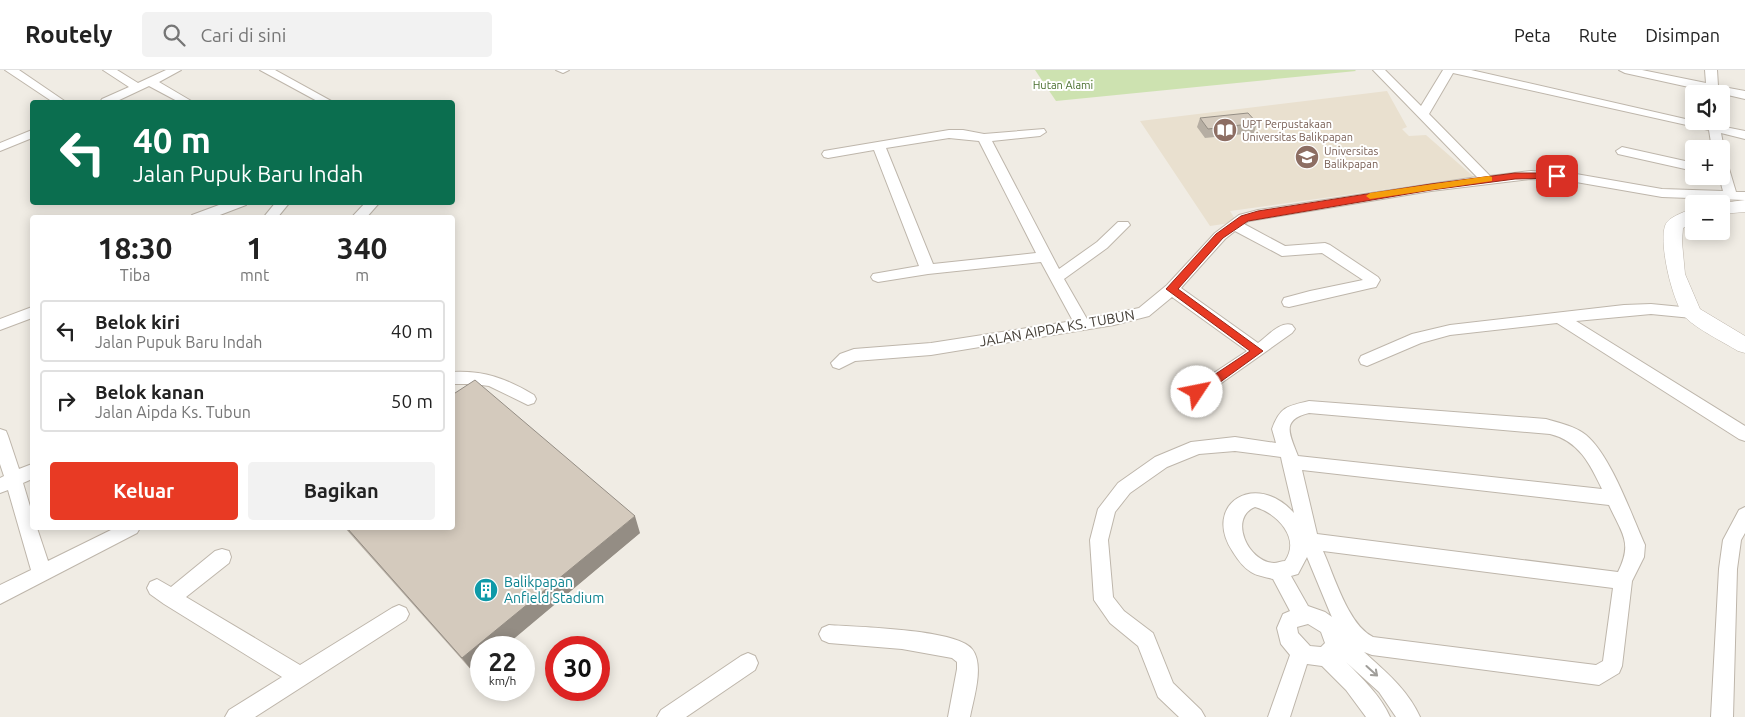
<!DOCTYPE html>
<html lang="id">
<head>
<meta charset="utf-8">
<style>
  :root { --surface:#fff; --page:#f2f2f2; --text:#222; --muted:#767676; --line:#e0e0e0; --accent:#e83a24 }
  body { margin:0; font-family:Ubuntu,sans-serif; background:var(--page); color:var(--text); height:100vh; display:flex; flex-direction:column; font-size:19px; white-space:nowrap }
  * { box-sizing:border-box; margin:0 }
  p { font-size:16px; color:var(--muted) }
  .icon { flex:none; width:28px; height:28px; fill:none; stroke:currentColor; stroke-width:2; stroke-linecap:round; stroke-linejoin:round }
  .map { position:relative; flex:1; overflow:hidden }
  .sheet { position:absolute; left:30px; top:145px; width:425px; height:315px; display:flex; flex-direction:column; background:var(--surface); border-radius:5px; box-shadow:0 2px 12px #0003 }
  .sheet>* { flex:none }
  .banner { position:absolute; left:30px; top:30px; width:425px; height:105px; border-radius:5px; box-shadow:0 2px 12px #0003; background:#0b6e4f; color:#fff; overflow:hidden }
  .tools { position:absolute; left:1685px; top:15px; display:grid; gap:10px }
  .tools a { display:grid; place-items:center; width:45px; height:45px; border-radius:5px; background:var(--surface); box-shadow:0 2px 12px #0003; font-size:25px }
  .speed { position:absolute; left:470px; top:566px; display:flex; gap:10px; font-size:25px; font-weight:700; text-align:center }
  .speed>* { display:grid; place-content:center; width:65px; height:65px; border-radius:50%; background:var(--surface); box-shadow:0 2px 12px #0003; line-height:1 }
  .speed small { font-size:12px; font-weight:400 }
  .speed .limit { border:8px solid #d22; background:#fff; color:#111 }
  .pin { position:absolute; display:grid; place-items:center; width:42px; height:42px; color:#fff; margin:-21px; border-radius:10px; box-shadow:0 2px 8px #0006 }
  .me { position:absolute; width:55px; margin:-28px; rotate:56deg; stroke-linejoin:round; filter:drop-shadow(0 0 4px #0008) }
  .turn { display:flex; align-items:center; gap:18px; height:105px; padding:0 20px; font-size:22px }
  .turn .icon { width:65px; height:65px; stroke-width:2.5 }
  .turn b { display:block; font-size:35px; line-height:42px }
  .eta { display:flex; justify-content:space-evenly; align-items:center; height:85px; text-align:center }
  .eta b { font-size:30px; font-weight:700; line-height:35px }
  .action { display:flex; gap:10px; margin-top:auto; padding:10px 20px }
  .action a { flex:1; height:58px; border-radius:5px; background:var(--accent); color:#fff; font-size:20px; font-weight:700; line-height:58px; text-align:center }
  .action a+a { background:var(--page); color:var(--text) }
  ul { padding:0; list-style:none }
  li { display:flex; align-items:center; gap:15px; height:62px; margin:0 10px 8px; padding:0 10px; border:2px solid var(--line); border-radius:5px }
  li div { flex:1 }
  li b { display:block; font-size:19px }
  li em { font-style:normal }
  header { display:flex; align-items:center; gap:30px; box-sizing:border-box; height:70px; padding:0 25px; background:var(--surface); border-bottom:1px solid var(--line) }
  header strong { font-size:24px }
  nav { display:flex; gap:28px; margin-inline-start:auto; font-size:18px }
  .search { width:350px; height:45px; background:var(--page); display:flex; align-items:center; gap:12px; box-sizing:border-box; padding:0 18px; border-radius:5px; color:var(--muted); font-size:19px }
  .map>svg:first-child { display:block }
  .education { fill:#e9e0cf }
  .green { fill:#cde2b0 }
  .lines { fill:none; stroke-linecap:round; stroke-linejoin:round }
  .minor-casing { stroke:#beb6ab; stroke-width:2 }
  .tertiary-casing { stroke:#beb6ab; stroke-width:1 }
  .minor { fill:#fff; fill-rule:evenodd }
  .tertiary { fill:#fff; fill-rule:evenodd }
  .wall { fill:#b6aea3 }
  .shaded-wall { fill:#948d84 }
  .building { fill:#d4cabd; stroke:#948d84 }
  .oneway { stroke:#a09e9a }
  .route { fill:#e83a24; stroke:#972617 }
  .slow { fill:#f59e0b }
  .labels { text-anchor:middle; dominant-baseline:central; stroke-width:4; stroke-linejoin:round; paint-order:stroke }
  .far-park-label { font-size:11px; fill:#486e2d; stroke:#fff }
  .far-education-label { font-size:11px; fill:#785e54; stroke:#fff; text-anchor:start }
  .street-label { font-size:14px; fill:#423c34; stroke:#fff }
  .culture-label { font-size:14px; fill:#0d838f; stroke:#fff; text-anchor:start }
</style>
</head>
<body>
<header>
<strong>Routely</strong>
<div class="search"><svg class="icon" aria-label="search" viewBox="0 0 24 24"><circle cx="10" cy="10" r="6"/><path d="M15 15l6 6"/></svg>Cari di sini</div>
<nav><a>Peta</a><a>Rute</a><a>Disimpan</a></nav>
</header>
<div class="map">
<svg width="1745" height="647" viewBox="0 0 1745 647">
  <rect width="100%" height="100%" fill="#f0ece4"/>
  <path class="education" d="M1387,21L1407,57L1402,59L1409,66L1426,65L1474,107L1230,141L1237,152L1210,156L1140,51Z"/>
  <path class="green" d="M1035,0H1355L1356,1L1056,31Z"/>
  <g class="lines">
    <g class="minor-casing">
      <path id="minor" d="M5,0H19L66,32H53Z
        M103,0H117L138,13L166,0H181L159,12L193,32H179L149,16L115,32H100L102,29L129,17Z
        M260,0H275L333,32H319Z
        M556,0H569L563,3Z
        M1373,0H1385L1421,36L1443,0H1471L1694,51L1707,53V51H1719L1720,56L1745,61V69L1721,63L1724,79L1721,82V79H1712L1709,60L1453,3L1429,44L1490,106L1531,101L1576,104L1662,119L1723,121L1719,106H1721V88L1727,92L1736,122H1745V130L1662,127L1576,112L1531,109L1431,121L1249,151L1244,154L1285,176L1325,173L1330,175L1378,207L1380,210L1376,217L1371,218L1289,237L1284,236L1282,232L1284,228L1310,221L1363,210L1322,183L1282,186L1235,161L1225,169L1181,218L1258,273C1268,266 1280,251 1292,255L1295,259L1292,263L1203,326L1197,328L1191,326L1189,322L1191,318L1247,281L1172,227L1149,246L1114,255L931,285L855,291L839,299L833,297L831,293L840,284L854,279L931,273L1073,251L1041,192L928,204L878,212L873,210L871,207L873,204L919,196L874,80L828,88L824,87L822,84L824,81L949,60H963L984,64L1044,59L1046,62L1040,66L992,71L1059,199L1097,172L1118,152H1128L1130,155L1107,178L1064,209L1087,249L1139,238L1167,215L1215,163L1239,145L1258,140L1477,107ZM949,68L979,71L1036,183L933,194L886,78Z
        M1619,0H1642L1706,13L1705,0H1717L1718,16L1745,21V29L1719,23L1707,24V21L1625,3Z
        M32,60V68L0,81V73Z
        M1622,77L1694,93V101L1618,84L1616,81Z
        M227,132H247L246,135L212,148H191L192,145Z
        M276,132H290L277,148H263Z
        M366,132H380L366,148H351Z
        M1651,234L1692,238L1697,239L1700,243L1697,247L1692,248L1651,244L1576,251L1745,356V371L1739,369L1557,253L1450,265L1421,273L1367,296L1361,294L1359,290L1361,286L1412,264L1450,255L1624,235Z
        M32,237V248L0,260V249Z
        M452,302C484,300 507,309 534,325L536,329L534,333L528,335L489,316L474,314H452Z
        M1309,331L1546,349C1559,353 1575,356 1586,365C1611,386 1631,444 1645,475L1644,487L1632,511L1622,596L1619,603L1599,615L1372,585L1364,582C1385,601 1408,620 1420,647H1396L1379,622L1346,592C1362,608 1381,626 1390,647H1366L1346,620L1322,596L1307,594L1290,647H1268L1290,585L1281,574L1277,558L1283,544L1290,541L1273,509C1266,507 1257,506 1251,502C1243,497 1238,490 1233,482C1201,434 1256,400 1294,443L1282,392L1281,387L1235,381L1199,384L1167,397L1130,423L1115,442L1108,470L1113,527L1124,541L1153,563L1173,613L1201,640L1205,647H1179L1158,627L1138,576L1110,553L1094,530L1090,470L1098,439L1118,413L1155,387L1191,372L1235,367L1276,373L1272,359C1280,337 1287,336 1309,331ZM1309,343L1550,364C1579,371 1590,394 1602,419L1298,386C1290,365 1280,350 1309,343ZM1302,400L1609,435C1622,464 1633,472 1618,502L1317,464ZM1255,437C1277,443 1301,468 1285,491C1282,491 1277,493 1274,493C1248,492 1228,448 1255,437ZM1323,481L1613,518L1603,591L1596,595L1373,567C1348,555 1334,505 1323,481ZM1307,487L1331,545L1332,547L1325,542L1308,536L1291,506L1298,504ZM1308,554L1321,562L1325,573L1321,577L1310,576L1298,563L1297,557Z
        M0,359L6,361L8,366L19,399L32,394V409L23,413L32,443V458H37L48,491L115,458H140L137,463L0,534V515L31,500L8,420L0,423V408L4,406L0,394Z
        M1745,437V463L1741,470L1737,499L1733,647H1711L1719,499L1723,470L1739,440Z
        M222,479L229,481L231,487L229,493L186,527L300,595L392,538L399,535L406,538L409,544L406,550L255,647H225L229,640L282,607L164,534L150,524L147,518L150,512L157,509L171,517L215,481Z
        M829,555C856,557 956,559 972,579C985,595 973,630 970,647H948L957,599V592L952,588L902,579L829,573L822,570L819,564L822,558Z
        M748,583L755,586L758,593L755,600L686,647H657L661,640L741,586Z"/>
    </g>
    <g class="tertiary-casing">
      <path id="tertiary" d="M1745,130V142L1721,144V134H1716Z
        M1694,138V152L1683,158L1682,172L1685,204L1700,239L1745,266V283L1738,281C1723,272 1697,259 1686,248C1673,236 1656,166 1667,152C1672,146 1686,141 1694,138Z"/>
    </g>
    <use href="#minor" class="minor"/>
    <use href="#tertiary" class="tertiary"/>
  </g>
  <path class="wall" d="M1200,48L1257,53L1254,63L1205,68L1197,57Z
    M345,458H452L640,463L473,602Z"/>
  <path class="shaded-wall" d="M635,446L640,463L503,578H481V595L473,602L462,588Z"/>
  <path class="building" d="M1248,43L1257,53L1208,59L1200,48Z
    M475,310L635,446L462,588L347,458H452V325Z"/>
  <defs><path id="oneway-shaft" d="M-6 0H5M1.5-3L5.5 0L1.5 3" fill="none" stroke-width="1.6" stroke-linecap="round" stroke-linejoin="round" transform="scale(1.25)"/></defs>
  <use class="oneway" href="#oneway-shaft" transform="translate(1372 601) rotate(42)"/>
  <path class="route" d="M1515,103H1557L1562,106L1557,108L1515,109L1431,120L1248,151L1223,168L1178,219L1263,281L1201,326H1193L1191,322L1193,319L1250,281L1166,219L1216,164L1241,146L1258,141L1431,114Z"/>
  <path class="slow" d="M1489,106L1492,107V111L1370,129L1366,126L1370,123Z"/>
  <defs>
    <g id="library-disc" transform="scale(1.25)"><circle r="9.5" fill="#8d6e63" stroke="#fff"/><path d="M-6-4Q-3-5.5-.7-3.5V5Q-3 3-6 4ZM6-4Q3-5.5 .7-3.5V5Q3 3 6 4Z" fill="#fff"/></g>
    <g id="university-disc" transform="scale(1.25)"><circle r="9.5" fill="#8d6e63" stroke="#fff"/><path d="M0-5L7-2L0 1L-7-2ZM-4 1L0 2.5L4 1V4Q0 6-4 4Z" fill="#fff"/></g>
    <g id="building-disc" transform="scale(1.25)"><circle r="9.5" fill="#0f9aa8" stroke="#fff"/><path d="M-4-6H4V6H1V3H-1V6H-4ZM-2.5-4.3h1.7v1.8h-1.7ZM.8-4.3h1.7v1.8H.8ZM-2.5-1h1.7V.8h-1.7ZM.8-1h1.7V.8H.8Z" fill="#fff"/></g>
  </defs>
  <g fill-rule="evenodd">
    <use href="#library-disc" x="1225" y="60"/>
    <use href="#university-disc" x="1307" y="87"/>
    <use href="#building-disc" x="486" y="520"/>
  </g>
  <g class="labels">
    <g class="far-park-label">
      <text x="1063" y="15">Hutan Alami</text>
    </g>
    <g class="far-education-label">
      <text x="1242" y="54">UPT Perpustakaan<tspan x="1242" dy="13">Universitas Balikpapan</tspan></text>
      <text x="1324" y="81">Universitas<tspan x="1324" dy="13">Balikpapan</tspan></text>
    </g>
    <g class="street-label">
      <text transform="translate(1057 258) rotate(-10)">JALAN AIPDA KS. TUBUN</text>
    </g>
    <g class="culture-label">
      <text x="504" y="512">Balikpapan<tspan x="504" dy="16">Anfield Stadium</tspan></text>
    </g>
  </g>
</svg>
<div class="tools">
<a><svg class="icon" aria-label="sound" viewBox="0 0 24 24"><path d="M4 9h4l5-4v14l-5-4H4zM17 9q2 3 0 6"/></svg></a>
<a>+</a>
<a>−</a>
</div>
<div class="speed"><div>22<small>km/h</small></div><div class="limit">30</div></div>
<div class="pin" style="left:1557px;top:106px;background:#d93025"><svg class="icon" aria-label="arrive" viewBox="0 0 24 24"><path d="M6 21V4h12l-3 4 3 4H6"/></svg></div>
<svg class="me" style="left:1197px;top:322px" viewBox="-20 -20 40 40"><circle r="19" fill="#fff"/><path d="M0-13L10 11 0 6-10 11z" fill="#e83a24"/></svg>
<div class="banner">
<div class="turn"><svg class="icon" aria-label="left" viewBox="0 0 24 24"><path d="M17 20v-9H6M10 6l-5 5 5 5"/></svg><div><b>40 m</b>Jalan Pupuk Baru Indah</div></div>
</div>
<section class="sheet">
<div class="eta">
<div><b>18:30</b><p>Tiba</p></div>
<div><b>1</b><p>mnt</p></div>
<div><b>340</b><p>m</p></div>
</div>
<ul>
<li><svg class="icon" aria-label="left" viewBox="0 0 24 24"><path d="M17 20v-9H6M10 6l-5 5 5 5"/></svg><div><b>Belok kiri</b><p>Jalan Pupuk Baru Indah</p></div><em>40 m</em></li>
<li><svg class="icon" aria-label="right" viewBox="0 0 24 24"><path d="M7 20v-9h11M14 6l5 5-5 5"/></svg><div><b>Belok kanan</b><p>Jalan Aipda Ks. Tubun</p></div><em>50 m</em></li>
</ul>
<div class="action"><a>Keluar</a><a>Bagikan</a></div>
</section>
</div>
</body>
</html>
